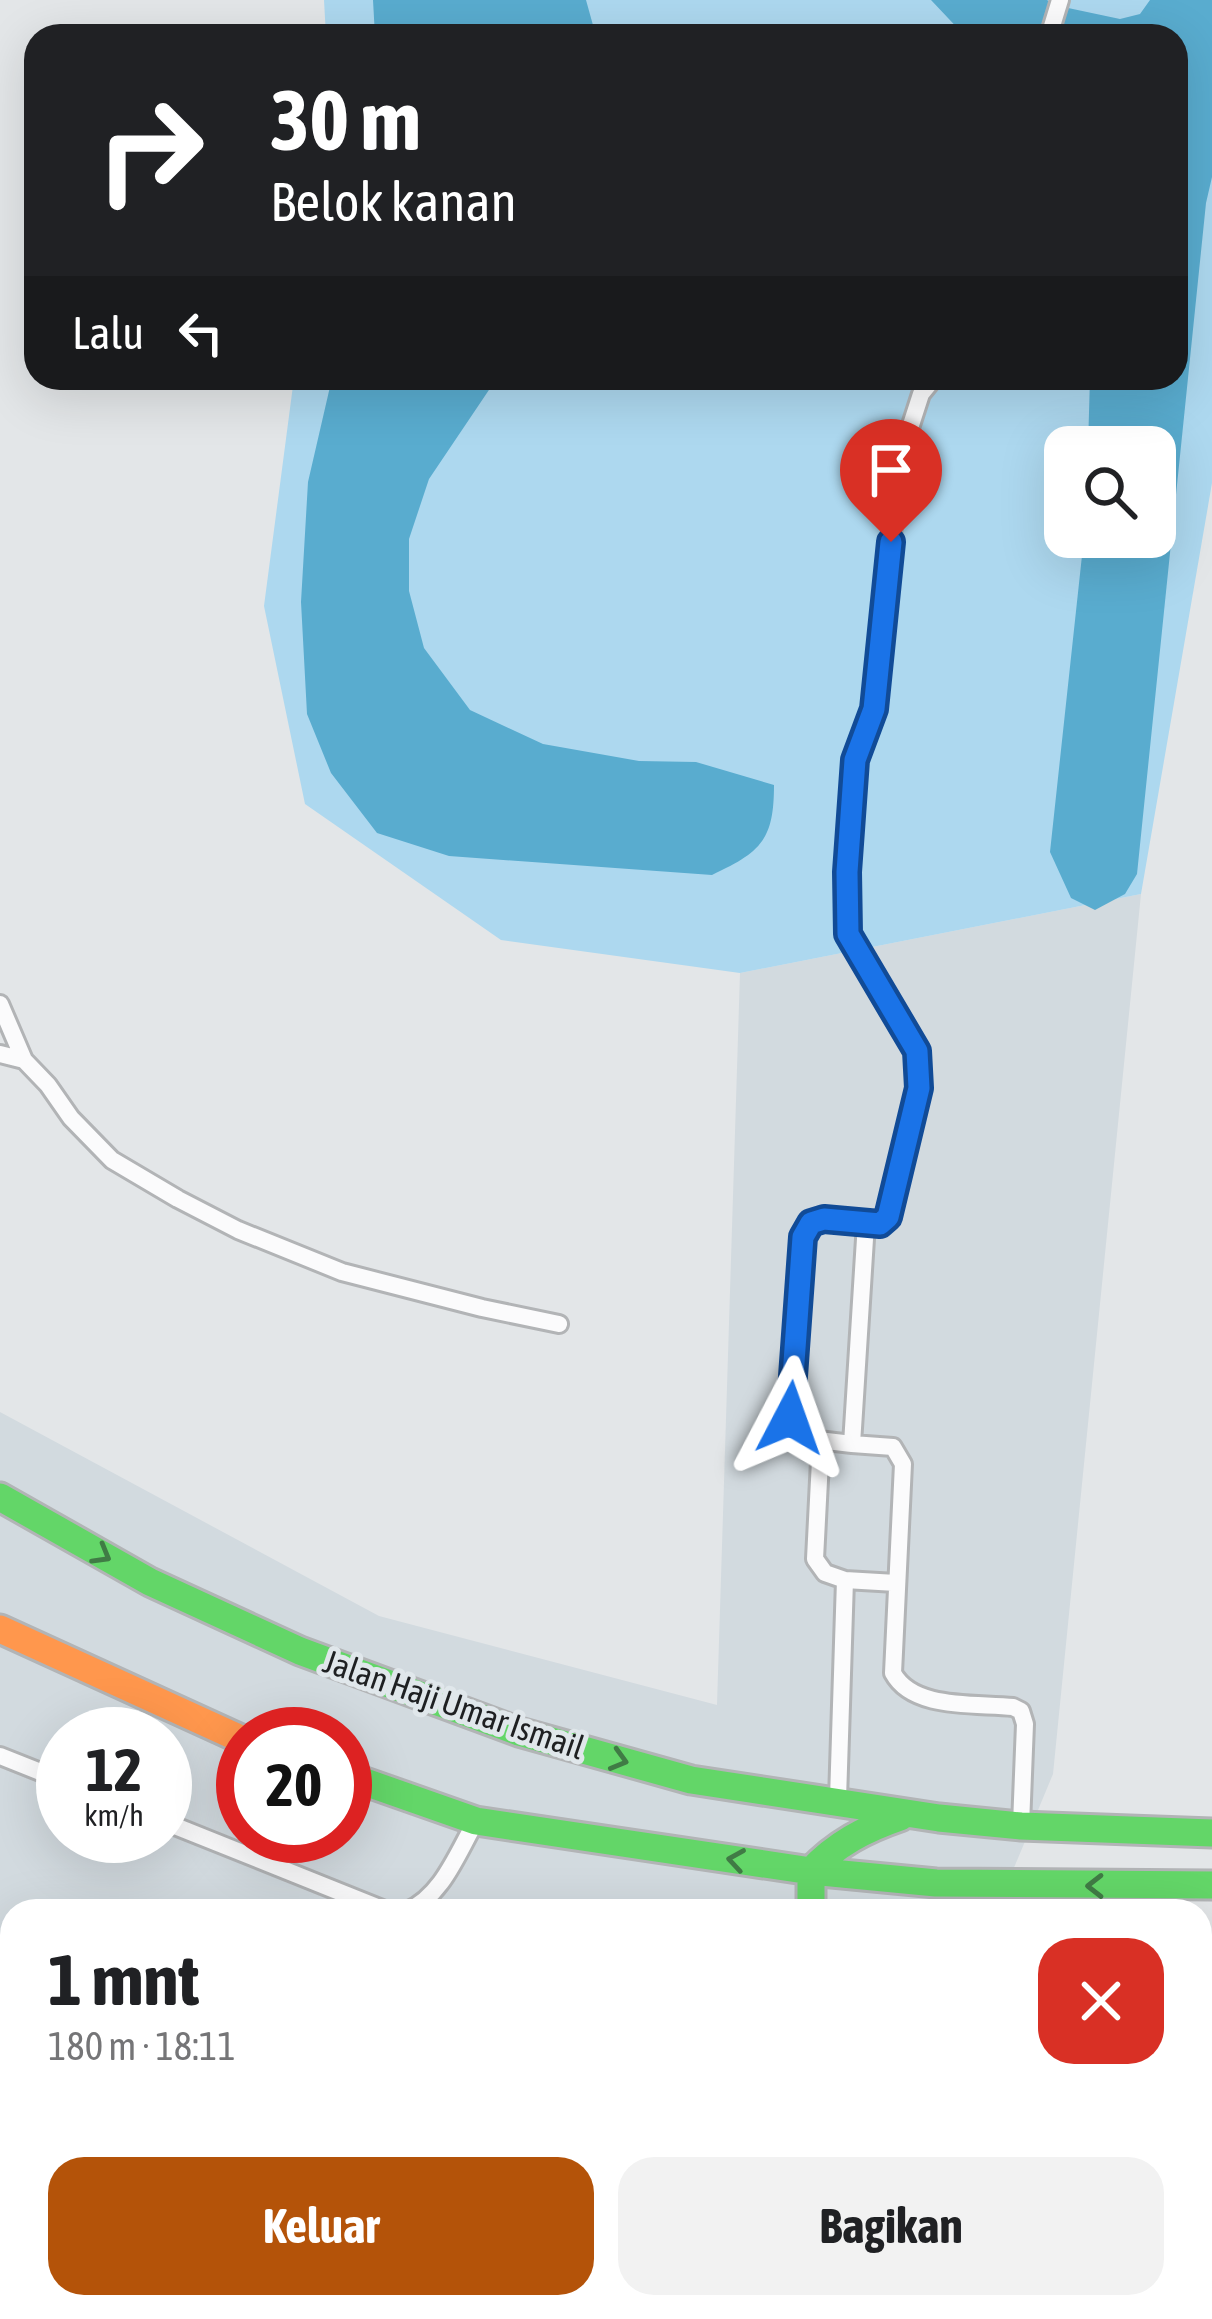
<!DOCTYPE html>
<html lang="id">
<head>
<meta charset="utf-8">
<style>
  :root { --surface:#fff; --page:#f2f2f2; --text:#202124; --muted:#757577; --accent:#b45309 }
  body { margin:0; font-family:"Asap Condensed",sans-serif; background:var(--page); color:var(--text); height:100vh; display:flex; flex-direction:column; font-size:45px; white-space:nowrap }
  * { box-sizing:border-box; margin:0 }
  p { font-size:39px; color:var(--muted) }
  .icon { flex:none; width:66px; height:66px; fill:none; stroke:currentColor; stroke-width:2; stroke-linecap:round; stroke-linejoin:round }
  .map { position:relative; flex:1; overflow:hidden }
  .panel { position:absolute; left:0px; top:1899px; width:1212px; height:420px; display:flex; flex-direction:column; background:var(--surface); border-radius:36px 36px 0 0; box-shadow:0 12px 48px #0002 }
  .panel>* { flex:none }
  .hud { position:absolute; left:24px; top:24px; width:1164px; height:366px; border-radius:36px; box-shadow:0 12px 48px #0002; background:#202124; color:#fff; overflow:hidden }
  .fabs { position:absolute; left:1044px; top:426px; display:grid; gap:24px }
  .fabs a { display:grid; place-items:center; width:132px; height:132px; border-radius:24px; background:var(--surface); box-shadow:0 12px 48px #0002; font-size:60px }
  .speed { position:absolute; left:36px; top:1707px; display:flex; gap:24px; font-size:60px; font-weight:700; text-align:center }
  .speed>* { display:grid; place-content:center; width:156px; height:156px; border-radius:50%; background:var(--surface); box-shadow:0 12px 48px #0002; line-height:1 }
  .speed small { font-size:30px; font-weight:400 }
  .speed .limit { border:18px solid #d22; background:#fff; color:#111 }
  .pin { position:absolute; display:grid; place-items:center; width:102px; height:102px; color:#fff; margin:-123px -51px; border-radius:50% 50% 50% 0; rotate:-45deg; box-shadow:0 0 12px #0007 }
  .pin .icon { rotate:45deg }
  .me { position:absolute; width:132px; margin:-66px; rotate:4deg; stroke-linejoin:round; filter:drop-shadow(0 0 9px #0008) }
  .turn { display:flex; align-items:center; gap:42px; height:252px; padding:0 48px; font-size:54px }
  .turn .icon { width:156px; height:156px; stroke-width:2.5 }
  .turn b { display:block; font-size:84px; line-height:102px }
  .then { display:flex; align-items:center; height:114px; padding:0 48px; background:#0003; gap:24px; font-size:45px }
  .round { display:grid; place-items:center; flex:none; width:126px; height:126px; border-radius:36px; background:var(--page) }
  .overview { display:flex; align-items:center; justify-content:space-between; height:204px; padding:0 48px }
  h1 { font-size:72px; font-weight:700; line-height:90px }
  .cta { display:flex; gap:24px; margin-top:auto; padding:24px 48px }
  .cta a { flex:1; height:138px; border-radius:36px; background:var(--accent); color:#fff; font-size:48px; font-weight:700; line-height:138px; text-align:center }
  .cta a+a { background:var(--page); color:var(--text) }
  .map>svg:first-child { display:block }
  .built { fill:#d2dadf; fill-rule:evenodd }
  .green { fill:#add8ef; fill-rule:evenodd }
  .water { fill:#59accf }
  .building { fill:#caccce; stroke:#adafb1; stroke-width:3 }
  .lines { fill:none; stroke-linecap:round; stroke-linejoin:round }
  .lane-casing { stroke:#b2b4b6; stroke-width:22 }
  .street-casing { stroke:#b2b4b6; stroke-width:39 }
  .fast-casing { stroke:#b2b4b6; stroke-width:33 }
  .slow-casing { stroke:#b2b4b6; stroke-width:33 }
  .lane { stroke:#fbfbfc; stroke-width:16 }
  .street { stroke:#fbfbfc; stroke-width:33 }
  .fast { stroke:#63d668; stroke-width:27 }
  .slow { stroke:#ff974d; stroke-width:27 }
  .oneway { stroke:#407b45 }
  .route-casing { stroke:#114b97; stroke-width:30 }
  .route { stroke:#1a73e8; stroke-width:21 }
  .labels { text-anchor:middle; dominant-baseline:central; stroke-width:10; stroke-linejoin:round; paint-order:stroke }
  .street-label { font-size:33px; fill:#1e2022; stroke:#e0e7eb }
</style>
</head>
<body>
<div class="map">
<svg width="1212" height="2319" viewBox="0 0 1212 2319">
  <rect width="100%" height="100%" fill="#e3e6e8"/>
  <path class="built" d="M1141,894L1053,1774L996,1911H12V2307H363L364,2319H0V1412L379,1616L717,1705L740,973ZM63,1734H165V1836H63ZM243,1734H345V1836H243Z
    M635,2307H1073V2319H635Z"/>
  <path class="green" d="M324,0H1212V483L1141,894L740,973L501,940L305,804L264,606L294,378H1176V36H326ZM1065,447H1155V537H1065Z"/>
  <path class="water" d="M373,0H586L596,36H375Z
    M931,0H1047L1054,5L1120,19L1140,14L1150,0H1212V177L1206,203L1137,874L1125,894L1095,910L1071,898L1050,852L1084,537H1155V447H1088L1090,378H1176V36H965Z
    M332,378H497L429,479L409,539V591L424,648L470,710L543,744L639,761L696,762L774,785C774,840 761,852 712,875L449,856L377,833L331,773L307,714L301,602L308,482Z"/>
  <path class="building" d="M0,2249H12V2307H54V2319H0Z
    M54,2307H155V2319H54Z
    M311,2307H401V2315L311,2316Z
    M401,2307H502V2314L401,2315Z
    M592,2307H682V2319H592Z
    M682,2307H783V2319H682Z
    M1004,2307H1093L1094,2319H1004Z
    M1093,2307H1195V2318L1094,2319Z
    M502,2314V2319H401V2315Z
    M401,2315V2319H311V2316Z"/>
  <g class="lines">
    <g class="lane-casing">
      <path id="lane" d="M1049,36L1060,0
        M0,1004L24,1060L48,1085L71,1118L112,1160L178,1199L238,1230L342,1272L482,1308L559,1324
        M0,1054L24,1060
        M866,1223L852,1444L801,1438L790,1418L803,1237L811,1223C833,1216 858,1222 881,1224L888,1217L892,1187L919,1089L917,1051L848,934L847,872L855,761L874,709L900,459L921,394L934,378
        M821,1441L815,1559L825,1573L845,1580L838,1799
        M852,1444L893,1447L903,1464L893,1673C913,1710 975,1703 1013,1707L1021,1711L1025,1724L1021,1825
        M845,1580L896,1583
        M0,1756L63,1781
        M165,1822L387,1911
        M407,1911C442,1896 457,1854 476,1821"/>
    </g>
    <g class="street-casing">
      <path id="street" d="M0,2159L12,2157
        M232,2307V2319
        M530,2307V2319"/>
    </g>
    <g class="fast-casing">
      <path id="fast" d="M0,1497L150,1582L300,1651L519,1732L691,1780L939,1818L1021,1826L1212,1833
        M345,1775L476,1821L811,1871L936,1883L1212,1885
        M811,1911V1871C836,1844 865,1829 900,1817
        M1205,2181L1206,2319
        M809,2307V2319
        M937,2307V2319"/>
    </g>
    <g class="slow-casing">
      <path id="slow" d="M0,1629L243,1740"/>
    </g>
    <use href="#lane" class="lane"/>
    <use href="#street" class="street"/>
    <use href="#fast" class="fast"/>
    <use href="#slow" class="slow"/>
  </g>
  <defs><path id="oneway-chevron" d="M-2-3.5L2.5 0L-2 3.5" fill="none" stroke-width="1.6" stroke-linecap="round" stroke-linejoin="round" transform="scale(3)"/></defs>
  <g class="oneway">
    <use href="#oneway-chevron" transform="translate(102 1555) rotate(30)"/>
    <use href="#oneway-chevron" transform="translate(619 1760) rotate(16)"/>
    <use href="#oneway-chevron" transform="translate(736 1860) rotate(-171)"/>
    <use href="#oneway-chevron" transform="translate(1095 1886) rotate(180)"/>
  </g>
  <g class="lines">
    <g class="route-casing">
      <path id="route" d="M790,1418L803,1237L811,1223L824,1219L880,1224L888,1217L919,1088L917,1051L848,934L847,872L855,760L874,709L891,542"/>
    </g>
    <use href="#route" class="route"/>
  </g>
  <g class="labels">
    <g class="street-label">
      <text transform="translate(454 1704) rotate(19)">Jalan Haji Umar Ismail</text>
    </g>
  </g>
</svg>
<div class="fabs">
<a><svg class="icon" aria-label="search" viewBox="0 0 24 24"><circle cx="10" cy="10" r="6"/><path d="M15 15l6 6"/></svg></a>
</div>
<div class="speed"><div>12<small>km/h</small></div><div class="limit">20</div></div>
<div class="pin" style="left:891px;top:542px;background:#d93025"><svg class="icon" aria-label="arrive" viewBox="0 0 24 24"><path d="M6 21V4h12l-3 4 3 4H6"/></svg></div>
<svg class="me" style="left:790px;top:1418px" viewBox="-20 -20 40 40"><path d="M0-17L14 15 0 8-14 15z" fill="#1a73e8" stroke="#fff" stroke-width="4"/></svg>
<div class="hud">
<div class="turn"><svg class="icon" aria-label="right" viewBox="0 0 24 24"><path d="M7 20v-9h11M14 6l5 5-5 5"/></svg><div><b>30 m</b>Belok kanan</div></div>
<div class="then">Lalu<svg class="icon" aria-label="left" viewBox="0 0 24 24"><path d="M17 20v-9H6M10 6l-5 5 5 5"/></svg></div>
</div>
<section class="panel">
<div class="overview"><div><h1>1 mnt</h1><p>180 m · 18:11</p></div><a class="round" style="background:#d93025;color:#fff"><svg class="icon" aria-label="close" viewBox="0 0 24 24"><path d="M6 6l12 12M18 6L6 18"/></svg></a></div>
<div class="cta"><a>Keluar</a><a>Bagikan</a></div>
</section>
</div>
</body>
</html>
